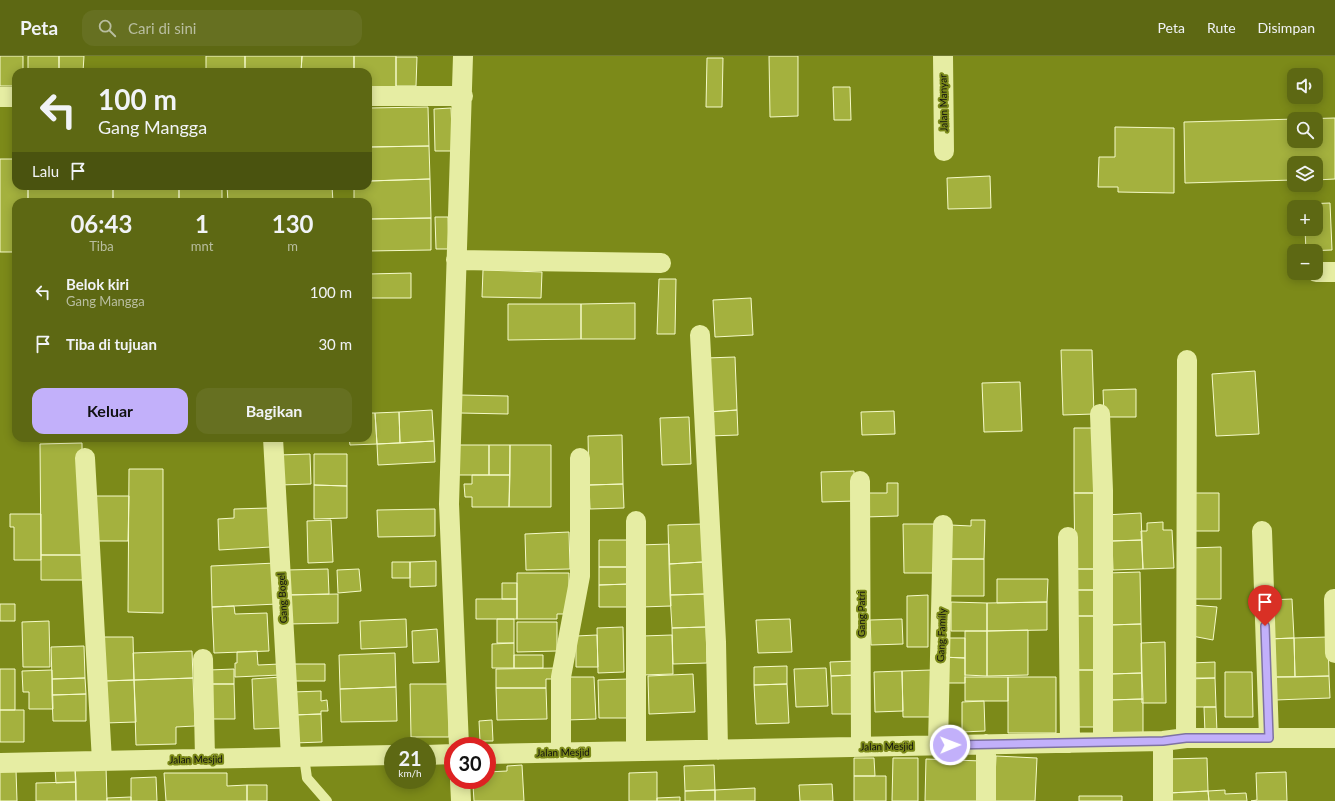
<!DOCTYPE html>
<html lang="id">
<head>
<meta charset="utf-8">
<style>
  :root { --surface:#5d6813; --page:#667021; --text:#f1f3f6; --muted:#b9bea0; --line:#727b33; --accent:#c2b0fa }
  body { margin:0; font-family:Lato,sans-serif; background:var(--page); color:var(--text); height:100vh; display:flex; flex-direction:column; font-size:15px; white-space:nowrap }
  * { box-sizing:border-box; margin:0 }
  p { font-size:13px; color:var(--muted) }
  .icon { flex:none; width:22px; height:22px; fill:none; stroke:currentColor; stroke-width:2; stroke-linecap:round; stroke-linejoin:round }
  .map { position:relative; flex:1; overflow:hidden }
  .panel { position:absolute; left:12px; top:142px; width:360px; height:244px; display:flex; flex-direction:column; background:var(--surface); border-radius:12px; box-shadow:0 2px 10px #0003 }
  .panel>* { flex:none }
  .guide { position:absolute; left:12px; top:12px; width:360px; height:122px; border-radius:12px; box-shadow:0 2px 10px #0003; background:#5d6813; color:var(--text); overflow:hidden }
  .controls { position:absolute; left:1287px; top:12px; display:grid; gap:8px }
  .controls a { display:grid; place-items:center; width:36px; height:36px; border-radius:8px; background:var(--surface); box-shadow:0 2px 10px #0003; font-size:20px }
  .speed { position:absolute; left:384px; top:681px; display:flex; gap:8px; font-size:20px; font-weight:700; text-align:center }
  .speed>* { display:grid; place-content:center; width:52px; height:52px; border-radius:50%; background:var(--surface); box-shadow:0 2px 10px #0003; line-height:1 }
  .speed small { font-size:10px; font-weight:400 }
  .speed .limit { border:6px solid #d22; background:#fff; color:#111 }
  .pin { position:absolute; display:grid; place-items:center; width:34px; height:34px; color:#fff; margin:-41px -17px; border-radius:50% 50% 50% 0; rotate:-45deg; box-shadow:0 0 4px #0007 }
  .pin .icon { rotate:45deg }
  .me { position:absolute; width:44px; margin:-22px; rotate:89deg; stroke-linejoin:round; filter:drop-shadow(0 0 3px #0008) }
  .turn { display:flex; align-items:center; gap:14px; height:84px; padding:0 20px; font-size:18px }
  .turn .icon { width:52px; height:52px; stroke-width:2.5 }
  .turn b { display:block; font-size:28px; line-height:34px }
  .then { display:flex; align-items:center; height:38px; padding:0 20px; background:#0003; gap:8px; font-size:15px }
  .eta { display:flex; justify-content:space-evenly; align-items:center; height:68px; text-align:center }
  .eta b { font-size:24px; font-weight:700; line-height:28px }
  .primary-button { display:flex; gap:8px; margin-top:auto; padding:8px 20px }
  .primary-button a { flex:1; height:46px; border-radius:12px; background:var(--accent); color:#111; font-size:16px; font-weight:700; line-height:46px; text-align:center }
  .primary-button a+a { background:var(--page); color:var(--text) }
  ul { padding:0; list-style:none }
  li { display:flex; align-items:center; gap:12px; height:52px; padding:0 20px }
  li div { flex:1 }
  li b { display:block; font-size:15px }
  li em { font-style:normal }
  header { display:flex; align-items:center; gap:24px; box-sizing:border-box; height:56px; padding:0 20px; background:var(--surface); border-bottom:1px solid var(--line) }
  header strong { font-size:19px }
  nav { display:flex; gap:22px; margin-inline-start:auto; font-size:14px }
  .search { width:280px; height:36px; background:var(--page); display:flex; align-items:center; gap:10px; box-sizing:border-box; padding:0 14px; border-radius:12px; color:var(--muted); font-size:15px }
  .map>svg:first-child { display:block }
  .building { fill:#a4b13e; stroke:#f5fac8; fill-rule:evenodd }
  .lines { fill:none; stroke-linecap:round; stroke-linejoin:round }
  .service { stroke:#e6eda3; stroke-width:10 }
  .minor { stroke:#e6eda3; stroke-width:20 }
  .route-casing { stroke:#7e72a2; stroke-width:10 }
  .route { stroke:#c2b0fa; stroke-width:7 }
  .labels { text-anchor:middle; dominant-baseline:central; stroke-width:4; stroke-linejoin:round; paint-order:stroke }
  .street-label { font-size:10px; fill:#111; stroke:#7c8a19 }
</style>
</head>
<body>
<header>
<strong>Peta</strong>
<div class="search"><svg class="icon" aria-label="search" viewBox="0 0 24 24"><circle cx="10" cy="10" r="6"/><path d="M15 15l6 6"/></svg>Cari di sini</div>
<nav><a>Peta</a><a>Rute</a><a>Disimpan</a></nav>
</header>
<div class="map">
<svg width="1335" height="745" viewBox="0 0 1335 745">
  <rect width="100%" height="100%" fill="#7c8a19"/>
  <path class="building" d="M0,0H23V16H16V30H0Z
    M28,0H59V16H28Z
    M59,0H84L83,16H59Z
    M206,0H245V16H206Z
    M245,0H302L301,16H245Z
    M302,0H354V16H301Z
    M354,0H396V37H368V16H354Z
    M769,0H798V60L770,61Z
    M396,1H417L416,30H396Z
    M707,2H723L722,51H706Z
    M833,31H850L851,64H834Z
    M428,51L429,90L368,91V52Z
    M451,52L453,95H435L434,53Z
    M1335,62V123L1316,124V107H1294V124L1185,127L1184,66ZM1294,63H1316V85H1294Z
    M1115,71L1174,72V137L1118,136V131H1098L1099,101H1115Z
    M429,90L430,123L370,125L369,91Z
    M0,103H16V130H28V146H16V196H0Z
    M990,120L991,152L948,153L947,122Z
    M430,123L431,162L368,163V146H354V130H368V125Z
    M28,130H113V146H28Z
    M113,130H179V146H113Z
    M179,130H222V146H179Z
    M227,130H332L333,146H228Z
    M1330,147L1332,194L1306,195L1305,173H1316V151H1305V148Z
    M435,161H448L449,193H436Z
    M431,162V194L368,195V163Z
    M483,214L542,216L541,242L482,241Z
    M411,217V242H368V218Z
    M659,223H676L675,278H657Z
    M751,242L753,279L715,281L713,244Z
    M635,247V283H581V248Z
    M508,248H581V283L508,284Z
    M1061,294H1092L1094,358L1063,359Z
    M735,301L737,354L709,356L706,302Z
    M1255,315L1259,378L1216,380L1212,318Z
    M1020,326L1022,375L984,376L982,327Z
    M1136,333V361H1104L1103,334Z
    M460,339L508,340V358L460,357Z
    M432,354L434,385L400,387L399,356Z
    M737,354L738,379L709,380V356Z
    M894,355L895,378L862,379L861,356Z
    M399,356L400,387L377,388L375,357Z
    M368,357H375L377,388L350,389L349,382H368Z
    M689,361L691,408L662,409L660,362Z
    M1074,372H1096V437H1074Z
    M622,379L623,428L589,429L588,380Z
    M434,385L435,406L378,409L377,388Z
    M82,387L83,499H41L40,388Z
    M458,389H489V419H458Z
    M489,389H510V419H489Z
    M510,389H551V451H509Z
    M310,398L311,428L279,429L278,399Z
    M314,398H347V430L314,429Z
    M129,413H163V557L128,556Z
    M854,415L855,445L822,446L821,416Z
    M472,419H510L509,451H472V441H465L464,428H472Z
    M887,427H898V460L865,461V437H887Z
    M623,428L624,452L590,453L589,429Z
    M314,429L347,430V462L314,463Z
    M1074,437H1096L1097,513H1075Z
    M1190,437H1219V475H1191Z
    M91,440H129L128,485H91Z
    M269,452L271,491L219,494L218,463L234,462V453Z
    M435,453V480L378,481L377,454Z
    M1141,457L1142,484L1112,485L1105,459Z
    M10,458H41V504H14V471H10Z
    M331,464L333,506L308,507L307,465Z
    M971,464H985L984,503H950V469L971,470Z
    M1163,466V474H1172L1174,512L1143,513L1141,475H1147V467Z
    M702,468L703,506L669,508L668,469Z
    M903,468H936L937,517H904Z
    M569,476L570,513L526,514L525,478Z
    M599,484H630V511H599Z
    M1142,484L1143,513L1113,514L1112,485Z
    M669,488L671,550L641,551L639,489Z
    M1221,491V543H1191L1190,492Z
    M41,499H83V524H41Z
    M950,503H984V540H949Z
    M436,505V530L410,531V506Z
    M392,506H410V522H392Z
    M703,506L705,538L670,539L669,508Z
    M276,507L278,548L212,551L211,510Z
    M599,511H630V528L599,529Z
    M328,513L329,538L287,539L286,514Z
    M359,513L361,535L338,537L337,514Z
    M1075,513H1097V534H1075Z
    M1140,516L1141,568L1108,569L1107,517Z
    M517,517H569V558H557V563H517Z
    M997,523H1048L1047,546L997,547Z
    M502,527H517V543H502Z
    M630,528V551H599V529Z
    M1075,534H1097V560H1075Z
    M338,538V567L287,568V539Z
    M705,538L706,571L672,572L670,539Z
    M928,539V591H907V540Z
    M476,543H517V563H476Z
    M1292,543L1294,582L1268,583V544Z
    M951,546L987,547V575H951Z
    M1047,546V574L987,575V547Z
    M0,548H15V565H0Z
    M1191,549L1217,551L1213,584L1192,580Z
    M234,550L235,558L267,557L269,595L214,597L212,551Z
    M1075,560H1097V614H1075Z
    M406,563L407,591L361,593L360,565Z
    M497,563H514V587H497Z
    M790,563L792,596L758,597L756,564Z
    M902,563L903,588L871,589L870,564Z
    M49,565L50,611H23L22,566Z
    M517,566H557V595L517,596Z
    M1141,568L1142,617L1109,618L1108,569Z
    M623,571L624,616L598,617L597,572Z
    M706,571L707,607L673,608L672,572Z
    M437,573L439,606L413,607L412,575Z
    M1028,574V619L987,620V575Z
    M965,575H987V620L965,619Z
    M597,579L598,611H576V580Z
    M672,579L673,618L643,619L642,580Z
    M103,581H133L134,624L104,625Z
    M1328,581L1329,620L1295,621L1294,582Z
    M941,582H965V602L941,601Z
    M1294,582L1295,621H1274L1268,583Z
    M1165,586L1166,647H1142L1141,587Z
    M514,587V612H492V588Z
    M84,590L85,622L52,623L51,591Z
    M192,595L193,622L134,624L133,597Z
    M257,595L258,609L280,608V619L235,621V607H237V596Z
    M395,597L396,631L340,633L339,599Z
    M514,599H543V612H514Z
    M941,601L965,602V627H941Z
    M856,605L857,619L831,620L830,606Z
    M1215,606V622L1190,623L1191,607Z
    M291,608H325V625H291Z
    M787,610V628L754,629V611Z
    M557,612V623H546V632H496V613Z
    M826,612L828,650L796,651L794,613Z
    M0,613H15V654H0Z
    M234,613V628H210L209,614Z
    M52,614L53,653H29V636H23L22,615Z
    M931,614L933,661H903L902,615Z
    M1075,614H1097V671H1075Z
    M902,615L903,655L875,656L874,616Z
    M1225,616H1252L1253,661H1225Z
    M1142,617L1143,643L1109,644V618Z
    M693,618L695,656L649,658L648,620Z
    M857,619L858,658H832L831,620Z
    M1329,620L1330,642L1275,644L1274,621Z
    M281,621L284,672L254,673L252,623Z
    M566,621H594L596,663L567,664Z
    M965,621H1008V645H965Z
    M1008,621H1056V677H1008Z
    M85,622L86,638L52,639V623Z
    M193,622L195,670L176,671V688L136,689L134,624Z
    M1192,622H1215L1216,651H1193Z
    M628,623L629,662H599L598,624Z
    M134,624L136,666L105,667L104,625Z
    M210,628H234L235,663H211Z
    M410,628H449V681H411Z
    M787,628L789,667L756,668L754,629Z
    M396,631L397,665L341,666L340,633Z
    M496,632H546L547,663L497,664Z
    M321,635V645L327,644L328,655H321V658L293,659L292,636Z
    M86,638V665H53L52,639Z
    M1143,643V681L1107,682L1106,644Z
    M984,645L985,675L962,676V646Z
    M1204,651H1216L1217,676L1205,677Z
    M0,654H24V686H0Z
    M321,658L322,686L294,687L293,659Z
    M492,664L493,685H480L479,665Z
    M996,700L1037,702L1035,745H994Z
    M854,702H874L875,720H854Z
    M893,702H918V745H892Z
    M1207,702L1208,735L1169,737L1168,703Z
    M926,703L982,705L981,745H925Z
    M522,709L524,745H474L473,729L479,728V724H487V716L507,715V710Z
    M714,709L715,734L685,735L684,710Z
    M106,711L107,745H76L75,712Z
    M55,712H75L76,726L56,727Z
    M0,714H16L17,745H0Z
    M657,716V745H629V717Z
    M1286,716L1287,745H1251L1257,744L1256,717Z
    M164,717H227V730L247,729V745H166Z
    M854,720H886V745H854Z
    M156,721L157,745H131V722Z
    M76,726V745H36V727Z
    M832,728L833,745H800L799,729Z
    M247,729H267V745H247Z
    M755,732V745H715V734Z
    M715,734V745H685V735Z
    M1225,734V738L1246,737L1247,745H1209L1208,735Z
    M1208,735L1209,745H1170L1169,737Z
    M1079,740H1122V745H1079Z
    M131,741V745H107V742Z
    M680,741V745H657V742Z"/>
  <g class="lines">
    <path class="service" d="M304,701L307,722L327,745"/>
    <path class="minor" d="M943,0L944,95
      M368,40H463
      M0,41H16
      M456,204L661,207
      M1316,216H1335
      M700,279L716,586L718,694
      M1100,358L1103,435V686
      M273,382L291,701
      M85,402L102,705
      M860,425L861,690
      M1262,475L1269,682
      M1068,481L1070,687
      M1334,543L1335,597
      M203,603L205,703
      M1186,682L1187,304
      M1163,685V745
      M986,688V745
      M938,689L943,469
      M459,690L449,448L463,0
      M636,695V465
      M561,696V621L580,520V402
      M487,698L1163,685L1186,682H1335
      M427,699L453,698
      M0,707L393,699
      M460,724L461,745"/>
  </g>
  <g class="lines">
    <g class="route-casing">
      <path id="route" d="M950,689L1163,685L1186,682H1269L1265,570"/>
    </g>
    <use href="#route" class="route"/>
  </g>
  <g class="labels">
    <g class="street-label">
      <text transform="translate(943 47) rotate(-91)">Jalan Manyar</text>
      <text transform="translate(282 542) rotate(-93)">Gang Bogel</text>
      <text transform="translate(861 558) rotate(-90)">Gang Patri</text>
      <text transform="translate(941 579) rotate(-88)">Gang Family</text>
      <text transform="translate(887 690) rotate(-1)">Jalan Mesjid</text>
      <text transform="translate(563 696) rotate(-1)">Jalan Mesjid</text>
      <text transform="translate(196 703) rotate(-1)">Jalan Mesjid</text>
    </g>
  </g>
</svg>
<div class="controls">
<a><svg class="icon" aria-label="sound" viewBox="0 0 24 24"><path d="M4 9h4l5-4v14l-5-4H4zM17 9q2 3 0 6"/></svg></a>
<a><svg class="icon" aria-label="search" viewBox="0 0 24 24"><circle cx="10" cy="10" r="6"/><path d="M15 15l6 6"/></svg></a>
<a><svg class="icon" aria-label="layers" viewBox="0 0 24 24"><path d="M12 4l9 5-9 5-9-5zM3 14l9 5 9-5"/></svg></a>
<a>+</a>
<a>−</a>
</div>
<div class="speed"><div>21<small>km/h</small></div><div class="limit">30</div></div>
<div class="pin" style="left:1265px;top:570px;background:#d93025"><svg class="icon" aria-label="arrive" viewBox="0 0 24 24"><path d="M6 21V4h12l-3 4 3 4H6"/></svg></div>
<svg class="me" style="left:950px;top:689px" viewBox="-20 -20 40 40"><circle r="17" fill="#c2b0fa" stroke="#fff" stroke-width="3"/><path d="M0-11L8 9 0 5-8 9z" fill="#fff"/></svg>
<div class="guide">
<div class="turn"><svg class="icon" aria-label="left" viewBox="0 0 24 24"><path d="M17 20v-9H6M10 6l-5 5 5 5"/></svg><div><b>100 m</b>Gang Mangga</div></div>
<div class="then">Lalu<svg class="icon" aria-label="arrive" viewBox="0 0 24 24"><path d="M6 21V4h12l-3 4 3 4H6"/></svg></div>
</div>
<section class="panel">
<div class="eta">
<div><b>06:43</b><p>Tiba</p></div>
<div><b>1</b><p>mnt</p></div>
<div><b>130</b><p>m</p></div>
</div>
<ul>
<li><svg class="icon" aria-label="left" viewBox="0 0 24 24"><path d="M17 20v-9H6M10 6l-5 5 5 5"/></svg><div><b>Belok kiri</b><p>Gang Mangga</p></div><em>100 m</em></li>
<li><svg class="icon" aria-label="arrive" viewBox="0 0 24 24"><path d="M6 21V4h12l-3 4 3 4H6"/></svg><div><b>Tiba di tujuan</b></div><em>30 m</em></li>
</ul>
<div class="primary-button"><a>Keluar</a><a>Bagikan</a></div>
</section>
</div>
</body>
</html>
